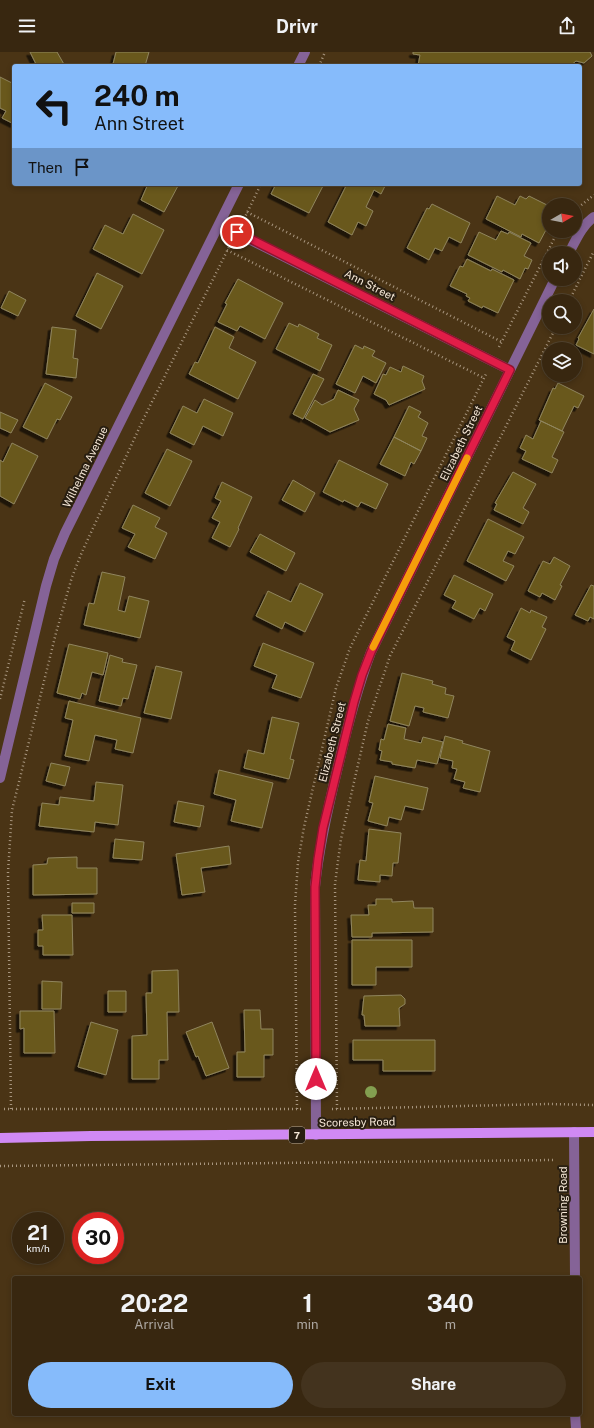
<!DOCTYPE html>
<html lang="en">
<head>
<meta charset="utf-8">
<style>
  :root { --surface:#382710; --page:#43331e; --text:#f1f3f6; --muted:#aba59f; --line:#524430; --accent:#86bbfb }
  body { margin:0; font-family:"Public Sans",sans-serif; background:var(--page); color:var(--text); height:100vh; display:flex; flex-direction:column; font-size:15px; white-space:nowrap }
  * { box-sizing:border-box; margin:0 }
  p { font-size:13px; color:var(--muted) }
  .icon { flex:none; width:22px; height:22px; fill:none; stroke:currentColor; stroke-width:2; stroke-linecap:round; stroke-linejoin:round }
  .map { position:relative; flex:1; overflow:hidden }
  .sheet { position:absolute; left:12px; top:1224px; width:570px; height:140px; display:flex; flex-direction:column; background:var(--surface); border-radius:4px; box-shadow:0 2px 6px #0003,0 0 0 1px var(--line) }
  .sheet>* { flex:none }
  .banner { position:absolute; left:12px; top:12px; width:570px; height:122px; border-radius:4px; box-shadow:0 2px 6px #0003,0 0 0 1px var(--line); background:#86bbfb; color:#111; overflow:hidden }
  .needle { width:26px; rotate:81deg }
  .controls { position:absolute; left:542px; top:146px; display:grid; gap:8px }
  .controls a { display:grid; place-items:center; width:40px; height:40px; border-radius:50%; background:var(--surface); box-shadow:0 2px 6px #0003,0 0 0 1px var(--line); font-size:20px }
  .speed { position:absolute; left:12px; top:1160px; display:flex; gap:8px; font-size:20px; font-weight:700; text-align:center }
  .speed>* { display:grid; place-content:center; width:52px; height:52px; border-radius:50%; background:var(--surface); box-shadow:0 2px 6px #0003,0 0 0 1px var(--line); line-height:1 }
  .speed small { font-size:10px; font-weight:400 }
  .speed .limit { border:6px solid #d22; background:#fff; color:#111 }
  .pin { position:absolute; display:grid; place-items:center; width:34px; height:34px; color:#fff; margin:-17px; border:2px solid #fff; border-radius:50%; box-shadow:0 1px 4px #0007 }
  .me { position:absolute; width:44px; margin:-22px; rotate:0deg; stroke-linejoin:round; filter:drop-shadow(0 0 3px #0008) }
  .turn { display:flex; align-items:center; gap:14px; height:84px; padding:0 16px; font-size:18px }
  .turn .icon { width:52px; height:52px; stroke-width:2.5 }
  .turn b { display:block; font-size:28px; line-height:34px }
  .then { display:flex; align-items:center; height:38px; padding:0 16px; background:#0003; gap:8px; font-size:15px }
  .eta { display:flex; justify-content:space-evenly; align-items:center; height:68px; text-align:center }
  .eta b { font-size:24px; font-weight:700; line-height:28px }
  .button { display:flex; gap:8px; margin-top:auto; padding:8px 16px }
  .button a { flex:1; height:46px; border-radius:24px; background:var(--accent); color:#111; font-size:16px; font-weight:700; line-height:46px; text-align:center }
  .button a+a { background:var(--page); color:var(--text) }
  header { display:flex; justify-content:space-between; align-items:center; height:52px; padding:0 16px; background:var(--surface); font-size:18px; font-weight:700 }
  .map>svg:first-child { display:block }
  .building { fill:#69591c; stroke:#90855e; filter:url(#shadow) }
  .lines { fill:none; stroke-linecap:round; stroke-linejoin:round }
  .path { stroke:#a8967f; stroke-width:2.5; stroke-dasharray:1 3; stroke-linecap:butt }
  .minor { stroke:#856397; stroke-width:10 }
  .primary { stroke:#d089f4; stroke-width:10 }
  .tree { fill:#839f50 }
  .route-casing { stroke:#92132f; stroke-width:10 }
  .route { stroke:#e11d48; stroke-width:7 }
  .slow { stroke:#f59e0b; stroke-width:7 }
  .labels { text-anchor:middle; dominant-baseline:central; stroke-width:4; stroke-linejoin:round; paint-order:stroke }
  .shield { fill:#281e11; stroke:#b8ab9b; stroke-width:1 }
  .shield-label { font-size:10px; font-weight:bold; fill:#f5e7d6 }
  .street-label { font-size:11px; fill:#f5e7d6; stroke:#281e11 }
</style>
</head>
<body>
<header><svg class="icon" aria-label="menu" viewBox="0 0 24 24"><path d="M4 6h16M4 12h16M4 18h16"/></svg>Drivr<svg class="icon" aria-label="share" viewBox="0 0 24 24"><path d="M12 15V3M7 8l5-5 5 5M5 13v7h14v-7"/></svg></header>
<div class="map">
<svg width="594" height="1376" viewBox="0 0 594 1376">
  <defs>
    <filter id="shadow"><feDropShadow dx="-3.5" dy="3.5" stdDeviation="0" flood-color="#0009"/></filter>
  </defs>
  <rect width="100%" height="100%" fill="#4a3415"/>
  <path class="building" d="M30,0H57L65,14H37Z
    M116,0H149L145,14H121L113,12Z
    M413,0H590L592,4L584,11L576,9L570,14H418L420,3L413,2Z
    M0,25L14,32V72L2,66L6,59L0,56Z
    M148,132H179L164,160L141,148Z
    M276,132H324L309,161L271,142Z
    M347,132H386L381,142L374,138L366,155L373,159L366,174L358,170L352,183L328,170Z
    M497,144L515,153L520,144L526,147L529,144L549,154L543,169L547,171L545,175L547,176L539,191L522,182L521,185L486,167Z
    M432,152L470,171L461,191L449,185L442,199L435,196L429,208L407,196L427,156L429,157Z
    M133,162L164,178L142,222L93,197L105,173L123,182Z
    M501,179L508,182L509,180L531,191L524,204L532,208L528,217L525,216L520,227L503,218L502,220L468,203L479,180L496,188Z
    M467,207L491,219L492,217L514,228L498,261L483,254L482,256L468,249L470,246L466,244L467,242L450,234L460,214L463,215Z
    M97,221L123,234L101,277L76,264Z
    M238,227L283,251L265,287L240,274L237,279L218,270L227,252L225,251Z
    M9,239L26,248L18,264L1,256Z
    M594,257V302L576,293L579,287L578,286Z
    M289,271L298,275L299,272L319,282L317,286L332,293L320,319L276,297Z
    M52,275L76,278L73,306L78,307L76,326L46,322Z
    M215,275L234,285L229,296L256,310L238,347L189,322L195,310L198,311Z
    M355,293L363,297L364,294L375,299L372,304L386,311L376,331L363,324L355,341L336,332Z
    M403,314L424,324L422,329L425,337L389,353L386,348L374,342L383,322L386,323L390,315L401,320Z
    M313,322L324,327L303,367L293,362Z
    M45,331L72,345L60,368L57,367L47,387L23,375Z
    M558,331L584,344L578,356L574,354L562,379L539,368L553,336L555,337Z
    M338,338L359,348L354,357L359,368L330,380L305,366L315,348L322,353L334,347Z
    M204,347L233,361L223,384L203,374L194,393L170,381L183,354L197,361Z
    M409,354L421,360L418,365L428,371L422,384L427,386L421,399L394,385Z
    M0,360L18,368L11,381L0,376Z
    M541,369L564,380L552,405L558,408L552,421L522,407L526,399L520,396L526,383L533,387Z
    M394,385L421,399L414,412L411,410L405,424L380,412Z
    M12,391L38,404L14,452L0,444V408L3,410Z
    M167,397L192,409L170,454L145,441Z
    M339,408L388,432L376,457L361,450L358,455L344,448L343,450L323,440Z
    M513,420L536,432L523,456L529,460L523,472L494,458L497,452L495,451Z
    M293,428L315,441L305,460L282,448Z
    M222,430L252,445L238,476L239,477L230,495L212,486L220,470L212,466L221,449L215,446Z
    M133,453L160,466L155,475L167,481L155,507L128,495L135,482L122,476Z
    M488,467L524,485L515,502L508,499L503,509L514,514L506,529L467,509Z
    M260,482L295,501L286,519L250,500Z
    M554,505L570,514L560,533L562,534L555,548L542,541L540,545L528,539L543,509L550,512Z
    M102,520L125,525L118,558L125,560L129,544L149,549L140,586L84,573L89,551L94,552Z
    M454,523L493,542L485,559L480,556L474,567L452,556L456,549L444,543Z
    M300,531L323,542L305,580L285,570L282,577L256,564L268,539L291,550Z
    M591,533L594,534V567L590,565L588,569L575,563Z
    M521,556L530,561L531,558L547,565L542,575L546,577L531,608L511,598L515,589L507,585Z
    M263,591L314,611L301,646L272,636L277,623L254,614Z
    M69,592L108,601L103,623L92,620L86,643L82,641L80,647L57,641Z
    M110,603L123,607L122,610L137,613L128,647L123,646L121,654L99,649Z
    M156,614L182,620L171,667L144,661Z
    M402,621L433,629L432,632L446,636L445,642L454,644L448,666L423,660L424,656L415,654L409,674L390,669Z
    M69,649L141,666L133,701L115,697L117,688L95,683L89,709L65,704L73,668L65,666Z
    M272,665L299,671L290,707L294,708L289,727L244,716L248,698L264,702Z
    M388,672L406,676L404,687L421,691L423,685L443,690L437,712L417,708L415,716L392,712V710L380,708L382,699L379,698L381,687L384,688Z
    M445,684L463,689L462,691L490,699L480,740L463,736L465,730L454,727L457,717L452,716L453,709L440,706Z
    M51,711L70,715L65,734L46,729Z
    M219,718L273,731L262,776L231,769L236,748L214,742Z
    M375,724L428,736L423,758L405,754L401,768L389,765L387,774L368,769L373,751L369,750Z
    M96,730L123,733L118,773L95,770L94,780L39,774L42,751L59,753L60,745L94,749Z
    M178,749L204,754L200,775L174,770Z
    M369,777L401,781L398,811H393L392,824L380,823V830L358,828L360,808L366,809Z
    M115,787L144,790L142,808L113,806Z
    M229,794L231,812L201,816L205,840L182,843L176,802Z
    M77,805V816H97V842L33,843V813L47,812L48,806Z
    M376,847H392V850L413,849L414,856H433V880L372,881V885H352L351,863H369L368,853H376Z
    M72,851H94V861H72Z
    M42,863H72L73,903H43V894H38V878H43Z
    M352,888H412V915H376V933H352Z
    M178,918L179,960H167L168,1008H159V1027H132V984L147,983L146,941H152V919Z
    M42,929L62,930L61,957H42Z
    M108,939H126V960H108Z
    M401,943L405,947V952L399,956L400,974H365L364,963H362L364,944Z
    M244,958H260L261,977H273V1003H264V1025H237V1000H245Z
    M20,959H54L55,1001H24V976L20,977Z
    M91,970L118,978L106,1023L78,1015Z
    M212,970L229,1016L206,1024L198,1004L196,1005L186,980Z
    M353,988H435V1019H383V1008H353Z"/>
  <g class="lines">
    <path class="path" d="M319,14L325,0
      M575,158L594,143
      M247,160L502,290
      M244,167L261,132
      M227,198L484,326
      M569,249L594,199
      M499,295L558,179
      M0,647L25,546
      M4,1057H301
      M11,1057L8,820L12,758L56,581L72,525L82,500L142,370L230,193
      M297,1057L295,853L298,810L304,775L336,636L350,596L486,322
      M332,1057L549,1052L594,1053
      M337,1057L335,832L338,809L341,787L368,669L390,604L556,275
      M0,1114L554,1108"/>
    <path class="minor" d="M298,14L305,0
      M219,172L510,318
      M569,201C576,188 582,173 594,165
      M0,726L46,534L54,507L65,481L239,132
      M574,1080L575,1226
      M316,1083L315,835C319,794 328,755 338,715C347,676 357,637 371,600L555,227
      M575,1362L576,1376"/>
    <path class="primary" d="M0,1086L91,1084L594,1080"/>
  </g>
  <circle class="tree" cx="371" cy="1040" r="6"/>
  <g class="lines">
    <g class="route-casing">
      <path id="route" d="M237,180L510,318L371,600L362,623L354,650L323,776L318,807L315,835L316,1027"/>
    </g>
    <use href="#route" class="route"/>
    <path class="slow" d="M373,595L467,406"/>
  </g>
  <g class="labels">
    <rect class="shield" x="289" y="1075" width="16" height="16" rx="3"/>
    <g class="shield-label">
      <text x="297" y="1083">7</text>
    </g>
    <g class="street-label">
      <text transform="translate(370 233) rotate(27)">Ann Street</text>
      <text transform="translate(461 391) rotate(-64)">Elizabeth Street</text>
      <text transform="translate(85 415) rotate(-64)">Wilhelma Avenue</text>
      <text transform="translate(332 690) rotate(-76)">Elizabeth Street</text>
      <text transform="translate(357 1070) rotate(-1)">Scoresby Road</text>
      <text transform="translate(563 1153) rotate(-90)">Browning Road</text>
    </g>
  </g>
</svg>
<div class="controls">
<a><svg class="needle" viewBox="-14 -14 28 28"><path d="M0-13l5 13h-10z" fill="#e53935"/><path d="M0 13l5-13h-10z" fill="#aba59f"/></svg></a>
<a><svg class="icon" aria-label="sound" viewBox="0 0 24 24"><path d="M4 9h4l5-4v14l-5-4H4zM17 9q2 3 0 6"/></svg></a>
<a><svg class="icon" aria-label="search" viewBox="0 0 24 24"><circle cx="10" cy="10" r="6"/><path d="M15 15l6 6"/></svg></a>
<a><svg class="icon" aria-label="layers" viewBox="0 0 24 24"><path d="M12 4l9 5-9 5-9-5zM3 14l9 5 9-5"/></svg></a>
</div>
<div class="speed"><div>21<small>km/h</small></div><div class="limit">30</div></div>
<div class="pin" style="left:237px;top:180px;background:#d93025"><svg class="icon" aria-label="arrive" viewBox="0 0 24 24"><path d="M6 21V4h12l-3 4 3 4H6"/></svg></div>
<svg class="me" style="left:316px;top:1027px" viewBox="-20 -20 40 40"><circle r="19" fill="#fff"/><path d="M0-13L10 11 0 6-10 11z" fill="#e11d48"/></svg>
<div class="banner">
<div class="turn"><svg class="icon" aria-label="left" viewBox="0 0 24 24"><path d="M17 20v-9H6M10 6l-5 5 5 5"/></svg><div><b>240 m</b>Ann Street</div></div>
<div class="then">Then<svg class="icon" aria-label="arrive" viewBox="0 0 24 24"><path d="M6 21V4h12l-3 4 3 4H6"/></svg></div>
</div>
<section class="sheet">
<div class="eta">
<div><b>20:22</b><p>Arrival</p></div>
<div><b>1</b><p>min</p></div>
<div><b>340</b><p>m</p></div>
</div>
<div class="button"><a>Exit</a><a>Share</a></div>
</section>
</div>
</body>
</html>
